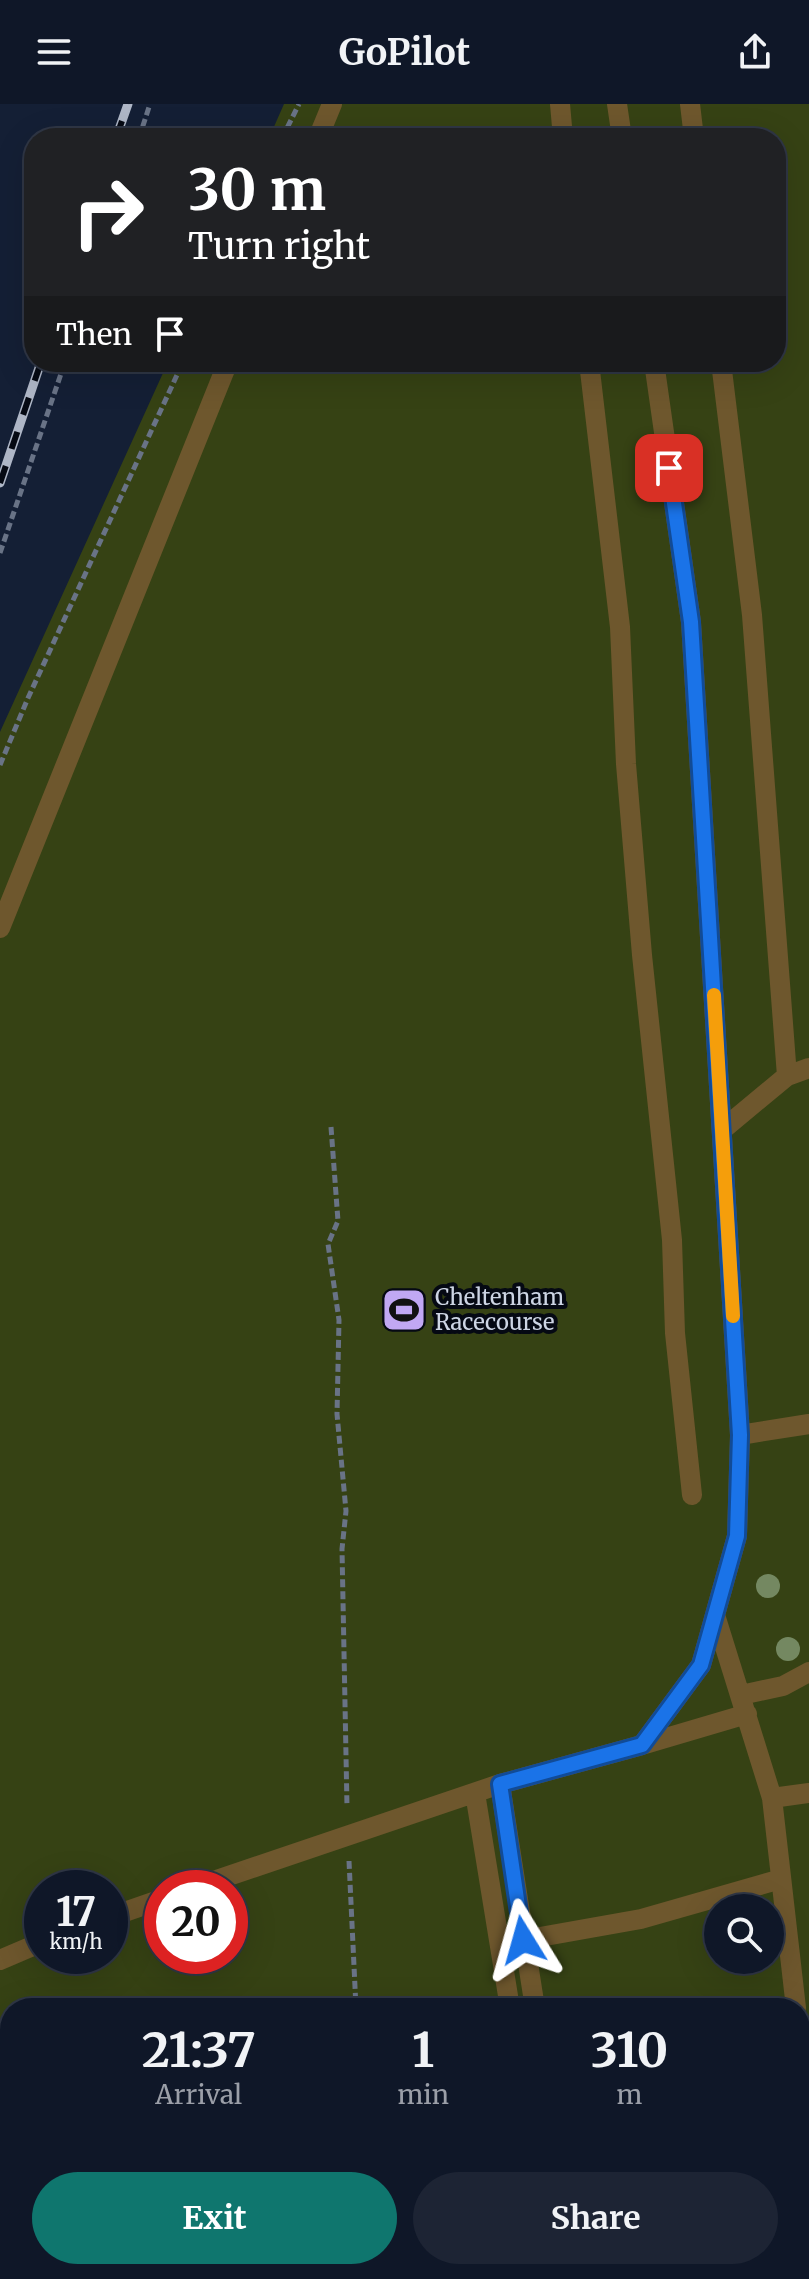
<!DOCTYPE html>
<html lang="en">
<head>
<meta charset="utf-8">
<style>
  :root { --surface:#0f1728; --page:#1d2434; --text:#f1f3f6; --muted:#9b9fa8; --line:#2f3645; --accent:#0f766e }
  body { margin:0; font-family:Merriweather,serif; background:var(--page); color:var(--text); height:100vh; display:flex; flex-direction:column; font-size:30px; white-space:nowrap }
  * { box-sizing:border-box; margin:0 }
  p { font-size:26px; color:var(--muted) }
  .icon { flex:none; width:44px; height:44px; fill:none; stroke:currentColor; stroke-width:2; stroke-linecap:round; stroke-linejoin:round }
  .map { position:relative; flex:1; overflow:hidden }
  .side { position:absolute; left:0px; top:1894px; width:810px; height:282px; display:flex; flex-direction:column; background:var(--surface); border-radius:32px 32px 0 0; box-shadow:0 8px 32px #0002,0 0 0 2px var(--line) }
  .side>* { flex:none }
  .hud { position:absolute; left:24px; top:24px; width:762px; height:244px; border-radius:32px; box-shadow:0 8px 32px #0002,0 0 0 2px var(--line); background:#202124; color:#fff; overflow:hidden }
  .controls { position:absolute; left:704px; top:1790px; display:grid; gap:16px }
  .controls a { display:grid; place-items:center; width:80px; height:80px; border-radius:50%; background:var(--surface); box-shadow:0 8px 32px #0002,0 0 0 2px var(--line); font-size:40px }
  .speed { position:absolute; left:24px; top:1766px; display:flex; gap:16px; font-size:40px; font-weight:700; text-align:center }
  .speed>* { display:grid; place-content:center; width:104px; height:104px; border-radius:50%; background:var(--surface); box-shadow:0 8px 32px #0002,0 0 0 2px var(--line); line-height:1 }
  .speed small { font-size:20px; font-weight:400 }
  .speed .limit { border:12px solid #d22; background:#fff; color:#111 }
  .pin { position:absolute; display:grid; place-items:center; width:68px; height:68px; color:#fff; margin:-34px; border-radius:16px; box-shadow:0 4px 12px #0006 }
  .me { position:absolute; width:88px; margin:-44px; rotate:352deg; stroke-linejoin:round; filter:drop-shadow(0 0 6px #0008) }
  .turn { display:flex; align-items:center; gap:28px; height:168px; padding:0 32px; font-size:36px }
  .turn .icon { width:104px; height:104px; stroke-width:2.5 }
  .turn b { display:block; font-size:56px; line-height:68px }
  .then { display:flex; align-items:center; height:76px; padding:0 32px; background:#0003; gap:16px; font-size:30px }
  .eta { display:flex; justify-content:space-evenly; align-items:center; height:136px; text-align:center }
  .eta b { font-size:48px; font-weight:700; line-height:56px }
  .primary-button { display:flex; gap:16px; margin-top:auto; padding:16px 32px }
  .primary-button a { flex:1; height:92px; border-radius:48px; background:var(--accent); color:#fff; font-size:32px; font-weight:700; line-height:92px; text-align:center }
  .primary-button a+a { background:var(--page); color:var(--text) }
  header { display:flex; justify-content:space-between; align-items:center; height:104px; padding:0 32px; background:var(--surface); font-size:36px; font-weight:700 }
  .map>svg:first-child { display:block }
  .green { fill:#364214; fill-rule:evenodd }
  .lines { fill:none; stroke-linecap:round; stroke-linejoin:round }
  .path { stroke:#697386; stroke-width:5; stroke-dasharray:8 4; stroke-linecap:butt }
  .minor { stroke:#6e572d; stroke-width:20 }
  .rail-casing { stroke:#aeb6c6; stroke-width:9 }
  .rail { stroke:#050913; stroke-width:6; stroke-dasharray:18; stroke-linecap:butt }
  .tree { fill:#748861 }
  .route-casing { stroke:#114b97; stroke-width:20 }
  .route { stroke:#1a73e8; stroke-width:14 }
  .slow { stroke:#f59e0b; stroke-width:14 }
  .labels { text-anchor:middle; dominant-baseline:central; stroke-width:8; stroke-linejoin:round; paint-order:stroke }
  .poi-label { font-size:22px; fill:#cdd5e4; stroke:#050913; text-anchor:start }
</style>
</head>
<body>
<header><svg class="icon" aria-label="menu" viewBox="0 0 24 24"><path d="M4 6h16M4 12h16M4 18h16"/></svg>GoPilot<svg class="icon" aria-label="share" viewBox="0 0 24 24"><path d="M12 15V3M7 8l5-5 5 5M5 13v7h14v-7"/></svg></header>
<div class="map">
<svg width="809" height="2175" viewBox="0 0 809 2175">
  <rect width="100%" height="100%" fill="#141f35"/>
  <path class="green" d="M284,0H809V2175H0V628L168,258H776V34H269ZM42,1784H110V1852H42ZM162,1784H230V1852H162ZM718,1804H770V1856H718ZM10,1904H800V2166H10Z"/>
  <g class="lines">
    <path class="path" d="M139,34L150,0
      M282,34L299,0
      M0,449L65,258
      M0,661L28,594L183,258
      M331,1023L338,1117L328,1140L339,1216L337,1310L346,1407L342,1445L347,1703
      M349,1757L356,1904
      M365,2166V2175"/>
    <path class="minor" d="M560,0L563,34
      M617,0L622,34
      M690,0L694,34
      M318,34L332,0
      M589,258L620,523L626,660L642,851L672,1136L675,1229L692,1391
      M721,258L752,511L787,972
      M0,824L228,258
      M722,1026L787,972L809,964
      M740,1331L809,1320
      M715,1511L772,1694L796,1904
      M741,1591L783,1582L809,1568
      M642,1641L747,1610
      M500,1680L535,1904
      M475,1689L510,1904
      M772,1694L809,1689
      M193,1784L500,1680L642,1641L701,1561L737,1432L740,1331L691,518L654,258
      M110,1813L162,1795
      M523,1836L641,1815L781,1775
      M0,1856L42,1838
      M800,1937L809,2017
      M800,2093L809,2088
      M553,2166L554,2175
      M581,2166L583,2175
      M657,2175L672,2166
      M771,2175L792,2166"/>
    <g class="rail-casing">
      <path id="rail" d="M116,34L128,0
        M0,379L41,258"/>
    </g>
    <use href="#rail" class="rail"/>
  </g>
  <g class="tree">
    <circle cx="768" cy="1482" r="12"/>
    <circle cx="788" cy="1545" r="12"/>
  </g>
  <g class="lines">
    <g class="route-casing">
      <path id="route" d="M523,1836L500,1680L642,1641L701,1561L737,1432L740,1331L691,518L669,364"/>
    </g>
    <use href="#route" class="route"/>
    <path class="slow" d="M714,891L733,1212"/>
  </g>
  <defs>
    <g id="stadium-square" transform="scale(2.3)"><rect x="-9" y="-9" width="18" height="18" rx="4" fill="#c1a8f3" stroke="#050913"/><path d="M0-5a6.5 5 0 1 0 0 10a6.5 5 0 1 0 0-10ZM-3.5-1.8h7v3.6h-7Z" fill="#111"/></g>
  </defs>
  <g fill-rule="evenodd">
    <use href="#stadium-square" x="404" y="1206"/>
  </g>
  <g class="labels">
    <g class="poi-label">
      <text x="435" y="1193">Cheltenham<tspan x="435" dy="25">Racecourse</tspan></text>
    </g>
  </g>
</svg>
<div class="controls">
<a><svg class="icon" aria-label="search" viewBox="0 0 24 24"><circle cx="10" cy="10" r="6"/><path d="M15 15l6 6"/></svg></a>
</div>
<div class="speed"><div>17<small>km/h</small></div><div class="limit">20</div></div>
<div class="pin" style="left:669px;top:364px;background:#d93025"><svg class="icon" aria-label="arrive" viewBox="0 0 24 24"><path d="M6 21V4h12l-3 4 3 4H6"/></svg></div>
<svg class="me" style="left:523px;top:1836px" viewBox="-20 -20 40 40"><path d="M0-17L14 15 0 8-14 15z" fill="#1a73e8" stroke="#fff" stroke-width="4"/></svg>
<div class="hud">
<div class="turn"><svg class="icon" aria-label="right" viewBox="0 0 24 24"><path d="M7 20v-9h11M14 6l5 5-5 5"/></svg><div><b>30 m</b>Turn right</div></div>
<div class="then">Then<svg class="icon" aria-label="arrive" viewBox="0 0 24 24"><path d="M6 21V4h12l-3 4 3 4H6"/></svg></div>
</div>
<section class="side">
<div class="eta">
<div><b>21:37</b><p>Arrival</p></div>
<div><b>1</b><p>min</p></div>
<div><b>310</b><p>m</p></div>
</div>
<div class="primary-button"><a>Exit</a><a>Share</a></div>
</section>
</div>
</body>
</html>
